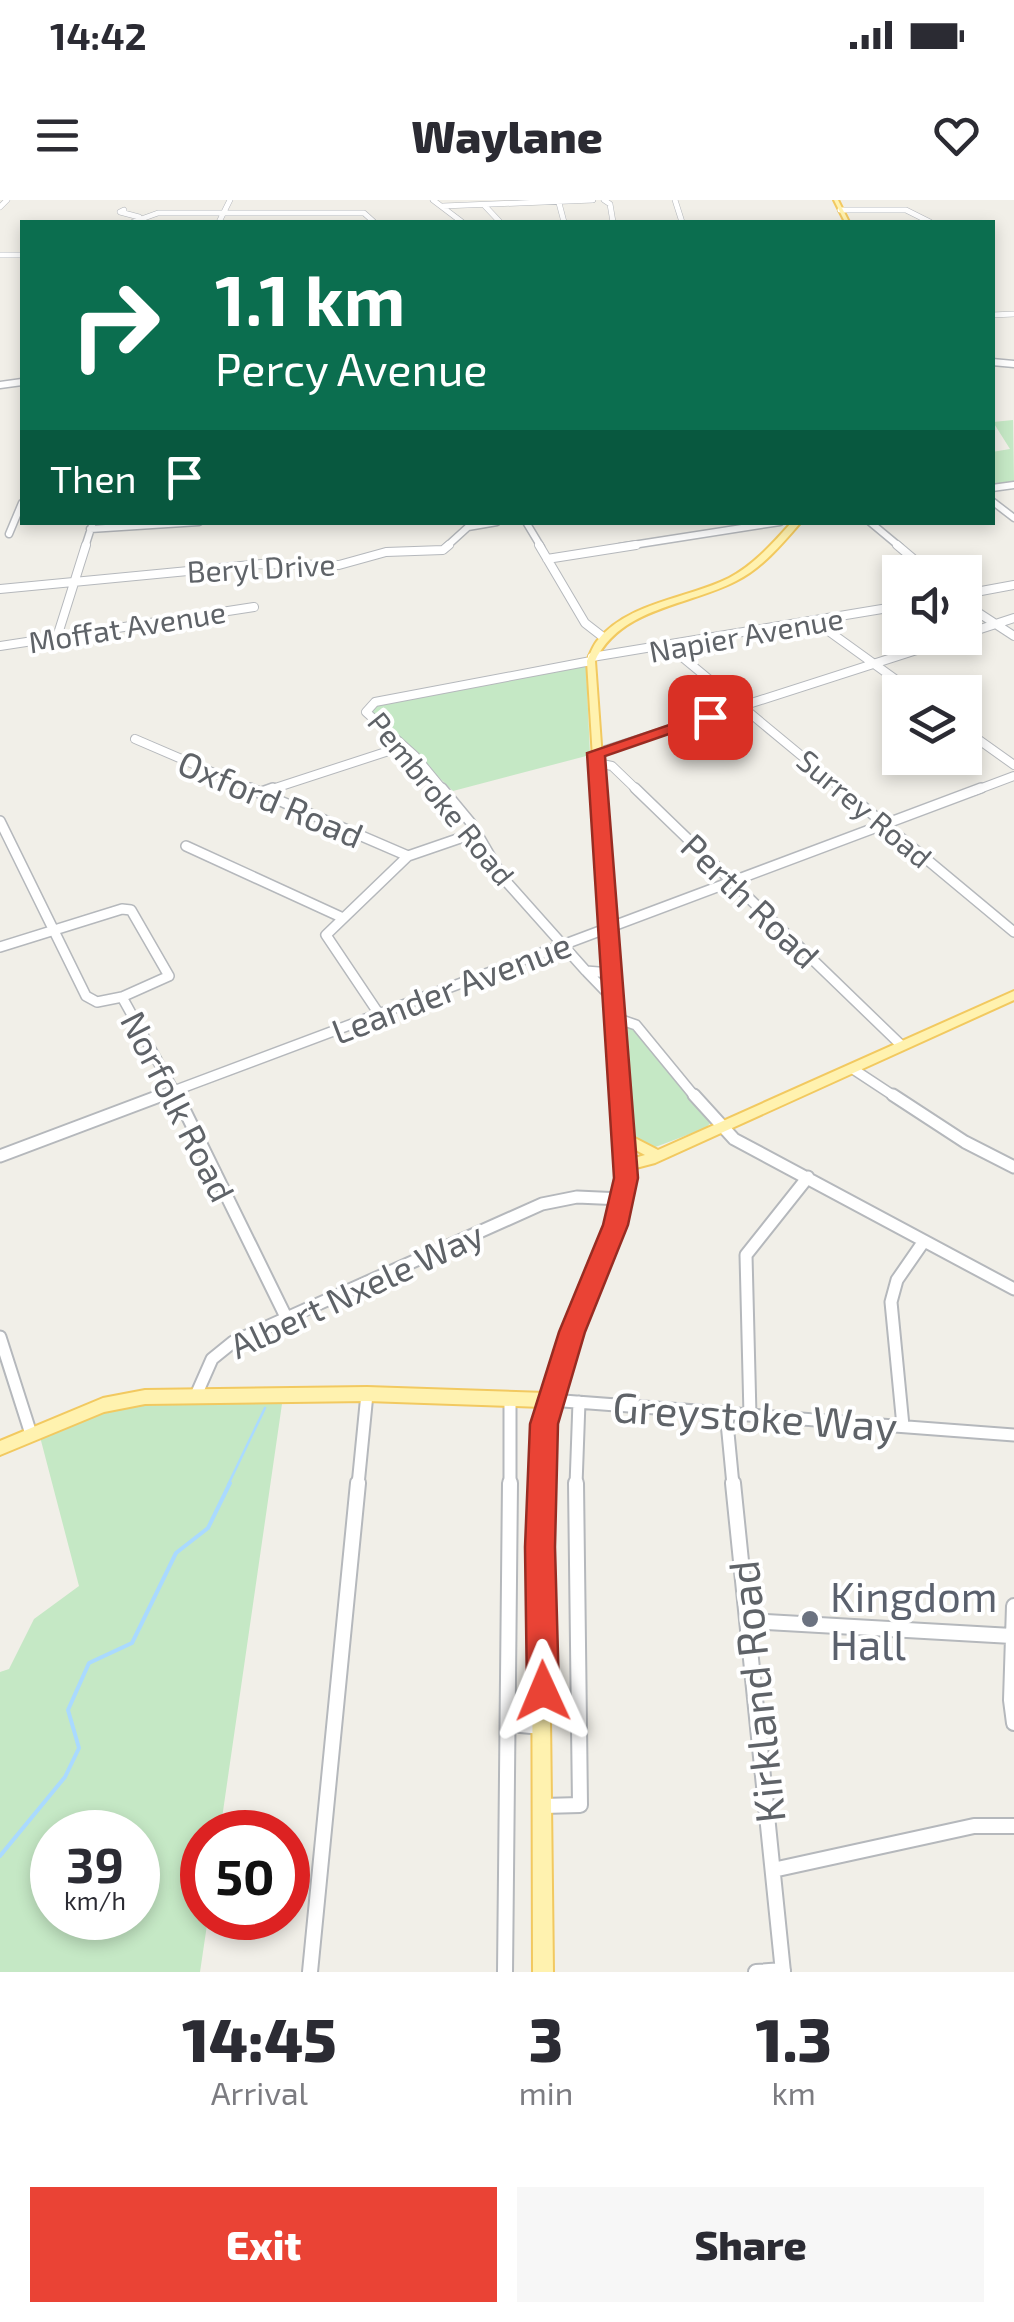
<!DOCTYPE html>
<html lang="en">
<head>
<meta charset="utf-8">
<style>
  :root { --surface:#fff; --page:#f7f7f7; --text:#2b2b33; --muted:#7c7c81; --accent:#ea4335 }
  body { margin:0; font-family:"Exo 2",sans-serif; background:var(--page); color:var(--text); height:100vh; display:flex; flex-direction:column; font-size:38px; white-space:nowrap }
  * { box-sizing:border-box; margin:0 }
  p { font-size:32px; color:var(--muted) }
  .icon { flex:none; width:55px; height:55px; fill:none; stroke:currentColor; stroke-width:2; stroke-linecap:round; stroke-linejoin:round }
  .map { position:relative; height:1772px; overflow:hidden }
  .panel { display:flex; flex-direction:column; background:var(--surface); flex:1 }
  .panel>* { flex:none }
  .guide { position:absolute; left:20px; top:20px; width:975px; height:305px; border-radius:0px; box-shadow:0 5px 15px #0003; background:#0b6e4f; color:#fff; overflow:hidden }
  .tools { position:absolute; left:882px; top:355px; display:grid; gap:20px }
  .tools a { display:grid; place-items:center; width:100px; height:100px; border-radius:0px; background:var(--surface); box-shadow:0 5px 15px #0003; font-size:50px }
  .speed { position:absolute; left:30px; top:1610px; display:flex; gap:20px; font-size:50px; font-weight:700; text-align:center }
  .speed>* { display:grid; place-content:center; width:130px; height:130px; border-radius:50%; background:var(--surface); box-shadow:0 5px 15px #0003; line-height:1 }
  .speed small { font-size:25px; font-weight:400 }
  .speed .limit { border:15px solid #d22; background:#fff; color:#111 }
  .pin { position:absolute; display:grid; place-items:center; width:85px; height:85px; color:#fff; margin:-42px; border-radius:20px; box-shadow:0 5px 15px #0006 }
  .me { position:absolute; width:110px; margin:-55px; rotate:359deg; stroke-linejoin:round; filter:drop-shadow(0 0 8px #0008) }
  .turn { display:flex; align-items:center; gap:35px; height:210px; padding:0 30px; font-size:45px }
  .turn .icon { width:130px; height:130px; stroke-width:2.5 }
  .turn b { display:block; font-size:70px; line-height:85px }
  .then { display:flex; align-items:center; height:95px; padding:0 30px; background:#0003; gap:20px; font-size:38px }
  .eta { display:flex; justify-content:space-evenly; align-items:center; height:170px; text-align:center }
  .eta b { font-size:60px; font-weight:800; line-height:70px }
  .cta { display:flex; gap:20px; margin-top:auto; padding:20px 30px }
  .cta a { flex:1; height:115px; border-radius:0px; background:var(--accent); color:#fff; font-size:40px; font-weight:800; line-height:115px; text-align:center }
  .cta a+a { background:var(--page); color:var(--text) }
  .status { display:flex; justify-content:space-between; align-items:center; height:70px; padding:0 50px; background:var(--surface); direction:ltr }
  .status svg { height:28px; fill:currentColor }
  header { display:flex; justify-content:space-between; align-items:center; height:130px; padding:0 30px; background:var(--surface); font-size:45px; font-weight:800 }
  .map>svg:first-child { display:block }
  .green { fill:#c5e8c5; fill-rule:evenodd }
  .lines { fill:none; stroke-linecap:round; stroke-linejoin:round }
  .stream-far1 { stroke:#aadaff; stroke-width:2.5 }
  .stream { stroke:#aadaff; stroke-width:4 }
  .minor-far5-casing { stroke:#b5b8bc; stroke-width:6 }
  .minor-far4-casing { stroke:#b5b8bc; stroke-width:9 }
  .minor-far3-casing { stroke:#b5b8bc; stroke-width:10 }
  .minor-far2-casing { stroke:#b5b8bc; stroke-width:12 }
  .minor-far1-casing { stroke:#b5b8bc; stroke-width:15 }
  .minor-casing { stroke:#b5b8bc; stroke-width:18 }
  .major-casing { stroke:#f2c960; stroke-width:4 }
  .minor-far5 { stroke:#fff; stroke-width:5 }
  .minor-far4 { stroke:#fff; stroke-width:6 }
  .minor-far3 { stroke:#fff; stroke-width:8 }
  .minor-far2 { stroke:#fff; stroke-width:9 }
  .minor-far1 { stroke:#fff; stroke-width:11 }
  .minor { stroke:#fff; stroke-width:14 }
  .major { fill:#fff2af; fill-rule:evenodd }
  .route { fill:#ea4335; stroke:#982c22; stroke-width:2.5 }
  .worship-dot { fill:#6b7280; stroke:#fff; stroke-width:4 }
  .labels { text-anchor:middle; dominant-baseline:central; stroke-width:8; stroke-linejoin:round; paint-order:stroke }
  .far-street-label { font-size:30px; fill:#5f6368; stroke:#fff }
  .street-label { font-size:35px; fill:#5f6368; stroke:#fff }
  .near-street-label { font-size:42px; fill:#5f6368; stroke:#fff }
  .near-worship-label { font-size:42px; fill:#5b616d; stroke:#fff; text-anchor:start }
</style>
</head>
<body>
<div class="status"><b>14:42</b><svg viewBox="0 0 49 12"><path d="M0 12V9h3v3zM5 12V6h3v6zM10 12V3h3v9zM15 12V0h3v12zM26 1h20v11H26zM47 4h2v5h-2z"/></svg></div>
<header><svg class="icon" aria-label="menu" viewBox="0 0 24 24"><path d="M4 6h16M4 12h16M4 18h16"/></svg>Waylane<svg class="icon" aria-label="heart" viewBox="0 0 24 24"><path d="M12 20l-8-8c-3-5 5-10 8-4 3-6 11-1 8 4z"/></svg></header>
<div class="map">
<svg width="1014" height="1772" viewBox="0 0 1014 1772">
  <rect width="100%" height="100%" fill="#f1efe8"/>
  <path class="green" d="M1013,220L1014,283L993,286L992,252L1010,249L993,222Z
    M586,465L590,555L453,591L370,511L375,504Z
    M624,825L632,827L711,922L706,928L650,949L633,942Z
    M283,1197L220,1632H202V1718H208L200,1772H0V1472L9,1469L34,1419L79,1386L39,1233L69,1220L146,1199ZM52,1632H138V1718H52Z"/>
  <g class="lines">
    <path class="stream-far1" d="M228,1285L265,1208"/>
    <path class="stream" d="M0,1656L65,1577L79,1548L68,1510L89,1463L132,1443L176,1353L208,1328L230,1283"/>
    <g class="minor-far5-casing">
      <path id="minor-far5" d="M433,0L462,22
        M604,0L610,4L613,22
        M675,0L682,22
        M559,3L564,22
        M484,5L500,22
        M443,6L593,0
        M0,7L7,0
        M124,10L120,12L139,17
        M840,10H906L930,22
        M133,22L158,13H364L374,22
        M219,22L230,0
        M0,55H22
        M992,115L1014,114"/>
    </g>
    <g class="minor-far4-casing">
      <path id="minor-far4" d="M992,162L1014,164
        M0,185L22,182
        M992,288L1014,285
        M992,301L1014,318
        M526,322L541,347
        M870,322L900,347
        M90,329L199,322
        M9,334L22,303
        M85,347L93,322
        M446,347L468,327L497,322
        M620,347L780,322"/>
    </g>
    <g class="minor-far3-casing">
      <path id="minor-far3" d="M539,345L585,423L603,437
        M897,345L929,372
        M547,359L636,345
        M0,389L261,364L339,365L386,352L443,350L449,345
        M965,394L1014,385
        M965,404L1014,436
        M816,422L913,492
        M965,434L1014,418
        M57,437L86,345
        M0,446L254,407
        M670,447L844,591
        M592,457L900,406
        M965,530L1014,565
        M135,539L256,591
        M596,553L954,438
        M597,563L612,566L638,591
        M266,591L401,547
        M444,591L415,556L366,512L375,502L591,461
        M974,591L1014,576"/>
    </g>
    <g class="minor-far2-casing">
      <path id="minor-far2" d="M250,588L408,656
        M442,588L471,623L503,678L586,771L611,773
        M635,588L901,845
        M841,588L1014,732
        M259,593L273,588
        M0,621L86,796L97,802L122,797L178,898
        M186,646L341,717
        M0,747L122,709L131,710L169,776L122,797
        M587,772L614,800
        M379,814L326,735L408,656L472,634
        M616,818L636,825L696,898
        M853,869L897,898
        M155,898L981,588"/>
    </g>
    <g class="minor-far1-casing">
      <path id="minor-far1" d="M177,895L286,1117
        M694,895L734,939L1014,1089
        M893,895L965,942L1014,967
        M0,956L162,895
        M0,1137L31,1234
        M197,1193L212,1159L233,1142L542,1004L577,997L622,999
        M510,1198V1285
        M550,1200L1014,1235
        M726,1212L733,1285
        M750,1215L746,1055L808,977
        M903,1226L891,1102L897,1080L924,1041
        M358,1285L367,1194
        M576,1285L579,1202"/>
    </g>
    <g class="minor-casing">
      <path id="minor" d="M733,1283L783,1772
        M1014,1406L1011,1500L1014,1523
        M748,1421L1012,1436
        M508,1524L543,1527
        M543,1606L580,1605L576,1283
        M773,1670L974,1626H1014
        M310,1772L358,1283
        M505,1772L510,1283
        M756,1772L783,1770"/>
    </g>
    <g class="major-casing">
      <path id="major" d="M834,0H838L849,22H845Z
        M792,322H801C782,344 762,368 736,381C688,406 621,407 595,461L629,935L658,950L1014,791V800L655,963L632,969L633,979L623,1025L579,1132L552,1225L548,1347L553,1772H533L532,1347L536,1225L542,1207L367,1201L145,1204L104,1212L0,1255V1241L103,1198L145,1190L367,1187L546,1193L565,1132L609,1025L619,979L587,461C590,454 593,446 597,441C628,402 687,399 729,378C754,365 773,343 792,322ZM630,947L645,955L631,959Z"/>
    </g>
    <use href="#minor-far5" class="minor-far5"/>
    <use href="#minor-far4" class="minor-far4"/>
    <use href="#minor-far3" class="minor-far3"/>
    <use href="#minor-far2" class="minor-far2"/>
    <use href="#minor-far1" class="minor-far1"/>
    <use href="#minor" class="minor"/>
    <use href="#major" class="major"/>
  </g>
  <path class="route" d="M704,513L718,517L605,556L638,978L628,1025L585,1132L558,1224L555,1347L559,1491L554,1502L543,1507L532,1502L527,1491L525,1347L530,1224L559,1132L603,1025L614,978L587,553Z"/>
  <circle class="worship-dot" cx="810" cy="1419" r="10"/>
  <g class="labels">
    <g class="far-street-label">
      <text transform="translate(261 367) rotate(-3)">Beryl Drive</text>
      <text transform="translate(127 426) rotate(-9)">Moffat Avenue</text>
      <text transform="translate(746 434) rotate(-10)">Napier Avenue</text>
      <text transform="translate(442 598) rotate(51)">Pembroke Road</text>
      <text transform="translate(865 608) rotate(40)">Surrey Road</text>
    </g>
    <g class="street-label">
      <text transform="translate(271 598) rotate(23)">Oxford Road</text>
      <text transform="translate(751 700) rotate(44)">Perth Road</text>
      <text transform="translate(451 787) rotate(-21)">Leander Avenue</text>
      <text transform="translate(179 906) rotate(63)">Norfolk Road</text>
      <text transform="translate(356 1089) rotate(-25)">Albert Nxele Way</text>
    </g>
    <g class="near-street-label">
      <text transform="translate(755 1215) rotate(4)">Greystoke Way</text>
      <text transform="translate(755 1492) rotate(-96)">Kirkland Road</text>
    </g>
    <g class="near-worship-label">
      <text x="830" y="1395">Kingdom<tspan x="830" dy="48">Hall</tspan></text>
    </g>
  </g>
</svg>
<div class="tools">
<a><svg class="icon" aria-label="sound" viewBox="0 0 24 24"><path d="M4 9h4l5-4v14l-5-4H4zM17 9q2 3 0 6"/></svg></a>
<a><svg class="icon" aria-label="layers" viewBox="0 0 24 24"><path d="M12 4l9 5-9 5-9-5zM3 14l9 5 9-5"/></svg></a>
</div>
<div class="speed"><div>39<small>km/h</small></div><div class="limit">50</div></div>
<div class="pin" style="left:710px;top:517px;background:#d93025"><svg class="icon" aria-label="arrive" viewBox="0 0 24 24"><path d="M6 21V4h12l-3 4 3 4H6"/></svg></div>
<svg class="me" style="left:543px;top:1491px" viewBox="-20 -20 40 40"><path d="M0-17L14 15 0 8-14 15z" fill="#ea4335" stroke="#fff" stroke-width="4"/></svg>
<div class="guide">
<div class="turn"><svg class="icon" aria-label="right" viewBox="0 0 24 24"><path d="M7 20v-9h11M14 6l5 5-5 5"/></svg><div><b>1.1 km</b>Percy Avenue</div></div>
<div class="then">Then<svg class="icon" aria-label="arrive" viewBox="0 0 24 24"><path d="M6 21V4h12l-3 4 3 4H6"/></svg></div>
</div>
</div>
<section class="panel">
<div class="eta">
<div><b>14:45</b><p>Arrival</p></div>
<div><b>3</b><p>min</p></div>
<div><b>1.3</b><p>km</p></div>
</div>
<div class="cta"><a>Exit</a><a>Share</a></div>
</section>
</body>
</html>
